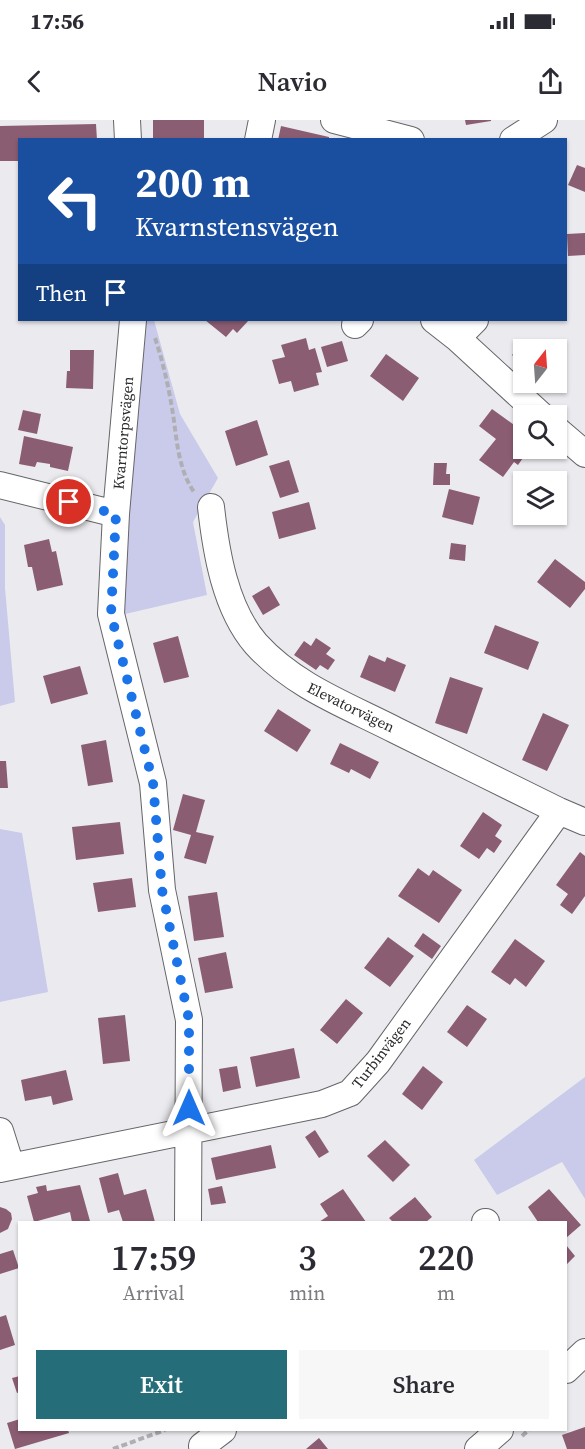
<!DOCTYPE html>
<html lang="en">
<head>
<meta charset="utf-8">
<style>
  :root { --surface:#fff; --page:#f7f7f7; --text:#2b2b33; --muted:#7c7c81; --accent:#256d79 }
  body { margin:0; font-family:"Source Serif 4",serif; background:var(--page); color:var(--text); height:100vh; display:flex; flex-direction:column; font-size:22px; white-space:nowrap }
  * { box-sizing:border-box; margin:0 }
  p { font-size:20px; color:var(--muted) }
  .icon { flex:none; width:33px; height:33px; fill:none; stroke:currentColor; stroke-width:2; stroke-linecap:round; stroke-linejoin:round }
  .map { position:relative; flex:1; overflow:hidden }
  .details { position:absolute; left:18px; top:1101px; width:549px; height:210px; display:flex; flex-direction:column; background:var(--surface); border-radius:0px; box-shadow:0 2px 4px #0004 }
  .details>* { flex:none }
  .guide { position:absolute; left:18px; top:18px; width:549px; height:183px; border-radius:0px; box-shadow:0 2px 4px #0004; background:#1a4fa0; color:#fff; overflow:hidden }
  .needle { width:39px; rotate:17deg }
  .controls { position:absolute; left:513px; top:219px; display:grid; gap:12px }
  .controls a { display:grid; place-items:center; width:54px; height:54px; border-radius:0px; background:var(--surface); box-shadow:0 2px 4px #0004; font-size:30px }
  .pin { position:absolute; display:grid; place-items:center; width:51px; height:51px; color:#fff; margin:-26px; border:3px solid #fff; border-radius:50%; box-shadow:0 2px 6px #0007 }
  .me { position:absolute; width:66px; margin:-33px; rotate:0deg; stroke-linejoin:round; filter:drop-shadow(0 0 4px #0008) }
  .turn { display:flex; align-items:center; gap:21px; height:126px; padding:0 18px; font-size:27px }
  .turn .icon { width:78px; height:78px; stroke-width:2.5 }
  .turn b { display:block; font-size:42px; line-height:51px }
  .then { display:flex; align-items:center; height:57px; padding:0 18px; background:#0003; gap:12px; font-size:22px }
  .eta { display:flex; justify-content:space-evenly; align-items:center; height:102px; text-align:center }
  .eta b { font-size:36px; font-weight:600; line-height:42px }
  .cta { display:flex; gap:12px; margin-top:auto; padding:12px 18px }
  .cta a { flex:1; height:69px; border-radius:0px; background:var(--accent); color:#fff; font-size:24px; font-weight:600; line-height:69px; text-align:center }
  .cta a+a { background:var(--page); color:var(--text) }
  .status { display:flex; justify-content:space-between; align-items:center; height:42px; padding:0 30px; background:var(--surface); direction:ltr }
  .status svg { height:16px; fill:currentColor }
  header { display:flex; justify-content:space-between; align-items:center; height:78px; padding:0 18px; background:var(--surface); font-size:27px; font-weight:600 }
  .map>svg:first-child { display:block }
  .green { fill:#cacbea }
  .building { fill:#8b5d73 }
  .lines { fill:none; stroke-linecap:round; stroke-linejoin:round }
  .minor-casing { stroke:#656569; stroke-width:28 }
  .path { stroke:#afafb3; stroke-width:4; stroke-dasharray:6 3; stroke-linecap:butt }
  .minor { stroke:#fff; stroke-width:26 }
  .route { stroke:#1a73e8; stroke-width:10; stroke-dasharray:0 18 }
  .labels { text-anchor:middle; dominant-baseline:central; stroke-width:6; stroke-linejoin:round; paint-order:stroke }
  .street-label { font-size:15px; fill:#2a2a2c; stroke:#fff }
</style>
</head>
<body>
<div class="status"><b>17:56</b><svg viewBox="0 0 49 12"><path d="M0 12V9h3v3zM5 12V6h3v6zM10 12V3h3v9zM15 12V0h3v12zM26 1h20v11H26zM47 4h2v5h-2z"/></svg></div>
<header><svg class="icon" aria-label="back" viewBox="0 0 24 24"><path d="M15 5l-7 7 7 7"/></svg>Navio<svg class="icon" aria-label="share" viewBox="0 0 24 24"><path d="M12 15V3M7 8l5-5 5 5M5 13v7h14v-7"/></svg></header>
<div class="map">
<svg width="585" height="1329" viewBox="0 0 585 1329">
  <rect width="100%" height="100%" fill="#ebebef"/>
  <path class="green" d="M138,200H154L180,294L218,358L193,402L207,475L121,495Z
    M0,397L5,405V468L15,582L0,586Z
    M0,709L22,713L48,872L0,882Z
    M585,957V1079L562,1042L497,1075L474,1040Z"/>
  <path class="building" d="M153,0H204V20H153Z
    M465,0H491V1L466,5Z
    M96,4L97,20H20V41H0V6Z
    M281,6L329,17V20H278Z
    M577,45L585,48V72L568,65Z
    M585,113V135L568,136L567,114Z
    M205,200H249L237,213L233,209L226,217Z
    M306,218L309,230L315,228L322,252L316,253L319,265L294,272L291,261L279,264L272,240L285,237L281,225Z
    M342,221L348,241L327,247L321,227Z
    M524,222L533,230H524V245L512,235Z
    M70,230H94L93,269L66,268L67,251H70Z
    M386,234L419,258L403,281L370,256Z
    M492,289L524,312V328H530L518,345L514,342L503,357L479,340L496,319L479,306Z
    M23,290L41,294L37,314L18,310Z
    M257,300L268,335L236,346L225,311Z
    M24,316L73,327L68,351L50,347V344L37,342L35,347L19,344Z
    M289,340L299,372L280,378L269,346Z
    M434,343H447L446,354H450V365H433Z
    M449,369L480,377L473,405L442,397Z
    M309,382L316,409L279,419L272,392Z
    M49,419L52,432L56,431L63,465L37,471L32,447H28L24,425Z
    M451,423L466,425L465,441L449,439Z
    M555,439L585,462V469L570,488L537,462Z
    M269,466L280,485L263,495L252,476Z
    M495,505L539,522L528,550L484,533Z
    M178,516L189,557L164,563L153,523Z
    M316,518L331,528L326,534L335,540L328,550L320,545L316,550L294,535L304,521L311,526Z
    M369,535L385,542L387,537L406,545L395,572L360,557Z
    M80,546L88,574L51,584L43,556Z
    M450,557L483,568L467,614L435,603Z
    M278,589L311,610L297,632L264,611Z
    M543,593L569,605L547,651L522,640Z
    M106,620L113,662L88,666L81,625Z
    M340,623L379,642L370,659L351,649L349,653L330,644Z
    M0,641H6L8,668H0Z
    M183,674L205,680L196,712L214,716L206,744L184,738L191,715L173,710Z
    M483,692L502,705L495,716L502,721L494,733L487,728L479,739L460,726Z
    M120,702L124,734L76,740L72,707Z
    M580,732L585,736V776L572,794L560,785L568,774L556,765Z
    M418,748L429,756L433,750L462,770L439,803L398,776Z
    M132,758L136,787L98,792L93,763Z
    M217,772L224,817L194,821L188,776Z
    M423,813L441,826L432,839L414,826Z
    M388,817L414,836L390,867L364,848Z
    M515,819L545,841L526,867L515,858L510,865L491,852Z
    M226,832L233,868L205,873L198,838Z
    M346,879L363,893L337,924L320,910Z
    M467,885L487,899L467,927L447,912Z
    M125,895L130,941L103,944L98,898Z
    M294,928L300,958L256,967L250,937Z
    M237,946L241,968L223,972L219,949Z
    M423,946L443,962L422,990L402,974Z
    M66,950L73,980L53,985L51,976L25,981L21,960Z
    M315,1010L329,1032L319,1038L305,1017Z
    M385,1020L410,1045L393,1062L367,1036Z
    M271,1025L276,1048L216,1060L211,1038Z
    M118,1053L124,1075L146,1069L155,1102H123L119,1090L108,1093L99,1058Z
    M46,1065L47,1071L80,1065L90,1101L72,1102L70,1092L34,1102L27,1076L38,1073L36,1067Z
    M222,1066L226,1083L211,1085L208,1069Z
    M343,1069L366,1102H319L328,1096L320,1084Z
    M549,1069L581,1105L566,1118V1102H538L528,1087Z
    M415,1077L432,1097L426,1102H393L389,1098Z
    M0,1087L6,1089L11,1093L12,1099L8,1109L0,1113Z
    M566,1125L575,1136L566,1145Z
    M13,1130L19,1148L0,1154V1134Z
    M6,1195L15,1225L0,1230V1197Z
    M20,1256V1272L17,1273L12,1258Z
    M20,1299V1310H68L69,1313L15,1329L7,1303Z
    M585,1307V1329H567L562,1315Z
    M319,1318L328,1329H306Z"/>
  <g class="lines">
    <g class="minor-casing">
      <path id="minor" d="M127,0L128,20
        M334,0L411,20
        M258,20L262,0
        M513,20L544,0
        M133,200L116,394L111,494L153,663L162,770L189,900L188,1102
        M434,200L457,218
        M475,200L457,218L542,296
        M355,205L360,200
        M556,309L585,334
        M0,365L116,394
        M211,387C216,432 225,488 256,524C294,566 346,585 395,610C450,637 504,664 559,691L585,702
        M0,1011L11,1046
        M0,1049L322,984L350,973L378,942L559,691
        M485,1102H486
        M566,1250L585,1232
        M202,1326L223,1310
        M478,1329L500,1310"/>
    </g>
    <path class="path" d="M155,218C164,245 170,273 174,301C177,325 180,352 194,372
      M522,1316L529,1310
      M113,1329L165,1310"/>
    <use href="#minor" class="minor"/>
  </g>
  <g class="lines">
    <path class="route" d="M69,382L116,394L111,494L153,663L162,770L189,900V988"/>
  </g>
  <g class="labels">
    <g class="street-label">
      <text transform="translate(123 313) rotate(-85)">Kvarntorpsvägen</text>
      <text transform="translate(351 587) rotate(26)">Elevatorvägen</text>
      <text transform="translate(381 933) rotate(-52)">Turbinvägen</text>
    </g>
  </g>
</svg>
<div class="controls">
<a><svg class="needle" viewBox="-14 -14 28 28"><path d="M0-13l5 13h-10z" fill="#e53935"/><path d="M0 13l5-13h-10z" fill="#7c7c81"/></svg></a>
<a><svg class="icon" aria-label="search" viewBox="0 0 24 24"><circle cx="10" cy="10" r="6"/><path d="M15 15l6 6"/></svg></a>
<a><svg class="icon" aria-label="layers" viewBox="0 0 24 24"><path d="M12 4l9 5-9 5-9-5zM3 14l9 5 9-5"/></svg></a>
</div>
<div class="pin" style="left:69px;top:382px;background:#d93025"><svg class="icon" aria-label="arrive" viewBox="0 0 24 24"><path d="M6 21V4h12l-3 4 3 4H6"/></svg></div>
<svg class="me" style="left:189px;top:988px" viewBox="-20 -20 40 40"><path d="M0-17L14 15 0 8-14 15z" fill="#1a73e8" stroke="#fff" stroke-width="4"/></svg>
<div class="guide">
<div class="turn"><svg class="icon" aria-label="left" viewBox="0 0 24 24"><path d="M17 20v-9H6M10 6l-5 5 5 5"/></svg><div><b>200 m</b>Kvarnstensvägen</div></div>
<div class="then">Then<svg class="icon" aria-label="arrive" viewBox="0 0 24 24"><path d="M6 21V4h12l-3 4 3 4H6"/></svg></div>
</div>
<section class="details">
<div class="eta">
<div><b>17:59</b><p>Arrival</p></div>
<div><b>3</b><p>min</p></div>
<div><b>220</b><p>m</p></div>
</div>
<div class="cta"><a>Exit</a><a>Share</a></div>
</section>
</div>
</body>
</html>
